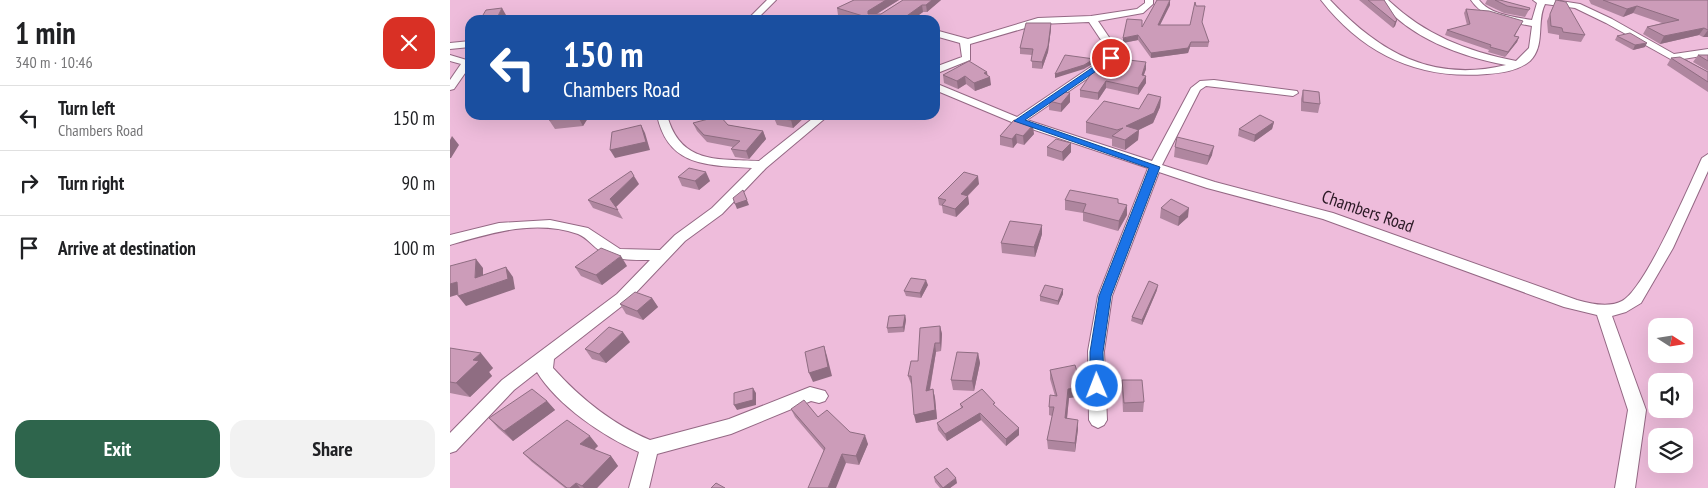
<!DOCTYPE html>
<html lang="en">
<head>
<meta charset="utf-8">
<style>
  :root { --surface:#fff; --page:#f2f2f2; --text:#202124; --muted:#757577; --line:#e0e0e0; --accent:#2e654c }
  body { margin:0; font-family:"PT Sans Narrow",sans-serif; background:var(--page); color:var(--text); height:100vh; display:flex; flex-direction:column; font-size:19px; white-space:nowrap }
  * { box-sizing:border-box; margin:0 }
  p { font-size:16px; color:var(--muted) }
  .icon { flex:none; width:28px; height:28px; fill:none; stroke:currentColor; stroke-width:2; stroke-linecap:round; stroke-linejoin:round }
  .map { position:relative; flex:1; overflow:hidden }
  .details { display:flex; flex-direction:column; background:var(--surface); width:450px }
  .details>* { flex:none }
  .top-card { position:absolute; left:15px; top:15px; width:475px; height:105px; border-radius:15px; box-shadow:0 5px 20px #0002; background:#1a4fa0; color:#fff; overflow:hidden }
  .needle { width:32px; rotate:102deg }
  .fabs { position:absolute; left:1198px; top:318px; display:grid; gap:10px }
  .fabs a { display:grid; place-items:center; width:45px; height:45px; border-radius:10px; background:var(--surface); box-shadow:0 5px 20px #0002; font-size:25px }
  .pin { position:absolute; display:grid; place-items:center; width:42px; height:42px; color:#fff; margin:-21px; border:2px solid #fff; border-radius:50%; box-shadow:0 1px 5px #0007 }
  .me { position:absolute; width:55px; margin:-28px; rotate:359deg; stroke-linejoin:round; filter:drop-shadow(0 0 4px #0008) }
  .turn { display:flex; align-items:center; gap:18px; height:105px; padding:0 15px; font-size:22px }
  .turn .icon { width:65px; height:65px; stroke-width:2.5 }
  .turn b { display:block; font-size:35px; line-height:42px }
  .round { display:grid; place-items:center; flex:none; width:52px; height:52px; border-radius:15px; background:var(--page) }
  .overview { display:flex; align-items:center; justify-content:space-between; height:85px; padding:0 15px }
  h1 { font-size:30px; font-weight:800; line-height:38px }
  .primary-button { display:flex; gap:10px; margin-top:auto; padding:10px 15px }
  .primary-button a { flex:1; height:58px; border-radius:15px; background:var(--accent); color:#fff; font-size:20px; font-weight:800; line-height:58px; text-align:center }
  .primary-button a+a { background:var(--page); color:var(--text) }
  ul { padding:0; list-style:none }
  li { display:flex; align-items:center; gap:15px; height:65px; padding:0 15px; border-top:1px solid var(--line) }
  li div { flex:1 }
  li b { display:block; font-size:19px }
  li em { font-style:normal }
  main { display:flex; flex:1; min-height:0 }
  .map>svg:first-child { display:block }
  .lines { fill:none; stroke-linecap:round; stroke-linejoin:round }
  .minor-casing { stroke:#946884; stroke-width:2 }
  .minor { fill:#fff; fill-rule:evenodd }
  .wall { fill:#af869f }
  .shaded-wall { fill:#8f6d82 }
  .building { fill:#cc9cb9; stroke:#8f6d82 }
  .route { fill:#1a73e8; stroke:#114b97 }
  .labels { text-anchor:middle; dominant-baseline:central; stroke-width:4.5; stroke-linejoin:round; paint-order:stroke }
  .street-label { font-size:18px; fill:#2b1925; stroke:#eebcdb }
</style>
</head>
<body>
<main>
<section class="details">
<div class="overview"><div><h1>1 min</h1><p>340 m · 10:46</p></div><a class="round" style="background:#d93025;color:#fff"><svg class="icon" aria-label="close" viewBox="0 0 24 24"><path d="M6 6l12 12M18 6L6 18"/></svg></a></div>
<ul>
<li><svg class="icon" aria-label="left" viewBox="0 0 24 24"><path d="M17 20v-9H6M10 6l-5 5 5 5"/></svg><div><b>Turn left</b><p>Chambers Road</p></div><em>150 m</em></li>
<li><svg class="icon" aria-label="right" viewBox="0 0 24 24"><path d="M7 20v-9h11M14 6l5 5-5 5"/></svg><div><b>Turn right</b></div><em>90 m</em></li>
<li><svg class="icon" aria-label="arrive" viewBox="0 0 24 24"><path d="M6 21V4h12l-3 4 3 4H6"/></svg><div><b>Arrive at destination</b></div><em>100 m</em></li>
</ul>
<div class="primary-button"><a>Exit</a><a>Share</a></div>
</section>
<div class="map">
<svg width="1258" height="488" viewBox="0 0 1258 488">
  <rect width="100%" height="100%" fill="#eebcdb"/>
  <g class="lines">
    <g class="minor-casing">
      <path id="minor" d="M317,0H326L306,20H297Z
        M695,0H703V4L693,13L648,21L669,52L664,60L577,120L702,161L741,88L750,81L764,80L847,91L848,93L843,96L756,86L750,90L712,165L765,182L883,213L1127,300C1141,304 1159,308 1172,301C1195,289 1239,186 1252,158L1258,154V171L1223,248L1191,303L1176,312L1162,316L1196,410L1185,488H1165L1178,410L1147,315L1114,307L873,219L757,188L709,172L662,296L654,351L657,420L654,425L648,428L642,425L639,420L638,351L648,296L698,168L564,123L485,90V83L567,117L657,56L659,52L639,22L589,24L520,44V60L485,74V67L512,57L510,43L485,36V30L518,39L588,18L641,16L687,9L695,3Z
        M871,0H880C929,52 982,83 1056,65C1009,56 960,38 929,0H938C975,35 1016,51 1066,61L1079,48L1082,26C1061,22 1033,19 1021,0H1029C1040,15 1066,17 1082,20L1087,3L1083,0H1104L1130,4L1162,19L1224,54L1258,49V55L1233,59L1258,73V80L1156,23L1125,8L1095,4C1086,22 1096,45 1080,61C1068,71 1051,73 1037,74C968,80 913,54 871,0Z
        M20,41V47L0,49V43Z
        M0,55L20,61V66L4,89L0,90V80L11,64L0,61Z
        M207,115H217C230,164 267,159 309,161L367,115H379L316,168L272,214L235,241L177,302L104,359L103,368C130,398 162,424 200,440L279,419L360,387L375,391L378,396L375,401L369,403L361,401L281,434L207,454L199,488H179L189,452C154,437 107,405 87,372L64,390L6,451L0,453V433L52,380L167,294L200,260C184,260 166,261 152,252C143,247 138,238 128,234C85,219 41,233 0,245V235L49,223L100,220L138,228L170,249L210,250L225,235L262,208L302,168C257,165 218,167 207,115Z"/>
    </g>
    <use href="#minor" class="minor"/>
  </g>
  <path class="wall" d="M404,0H449L427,14H431L453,0H491L477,12H473L462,20H403L388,15L387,8Z
    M909,0H934L947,20L945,26L943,28Z
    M1037,0H1050L1080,8L1075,17L1054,13L1035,4Z
    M1106,0L1135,35L1131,42L1109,39V35L1098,33L1097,21Z
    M1139,0H1258V37H1253L1249,35L1210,44L1193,34L1197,27L1212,23L1183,13L1173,17L1141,4Z
    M720,5L710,25H740L752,23L759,42L758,47H740L738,53L701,58L688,40L673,43Z
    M1016,9L1070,26L1065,36L1069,37L1067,42L1055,57L1038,52L1039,50L995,35L997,30L1017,25L1014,13Z
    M601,29L598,52L592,69L582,68V55L570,54V48Z
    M1167,36L1195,47L1183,50L1165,40Z
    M1248,55H1258V71L1243,62Z
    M1221,58L1258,72V92L1217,65Z
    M696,69L694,75L696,83L688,95L656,88L648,100L630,97V90L665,72Z
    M493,75H537L541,85L525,91L516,84L508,89L494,83Z
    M853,90L870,104L868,113L851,111V99Z
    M620,93V102L611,112L599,110V101Z
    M711,97L710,107L703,123L689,130L688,140L675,150L662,146V139L636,133V122L689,109Z
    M104,115H153L152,117L138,118L133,126L105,129L99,120Z
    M327,115H357L343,128L327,125L324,118Z
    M564,120L584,134L574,145L567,143L563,148L550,145V136Z
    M824,122L822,129L804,142L788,136L789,129Z
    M243,123L278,125L313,131L316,139L299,159L285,157L281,149L283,147L257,142L247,131Z
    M597,147L621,152L613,161L597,156Z
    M725,147L762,155L757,165L724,157Z
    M228,177L260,181L249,190L232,186Z
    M189,184L166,207L173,219L143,208L138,200Z
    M529,184L518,196L519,204L506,217L493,213L492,206L489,205L488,198Z
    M668,199V203L677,205V215L668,231L633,221V213L615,210V200Z
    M711,208L738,217L728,226L710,218Z
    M592,234L585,257L552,253L551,243Z
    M177,266L152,285L131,276L125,267Z
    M478,285L471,298L456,296L454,291Z
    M613,289V294L608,305L590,301V296Z
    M707,290L692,325L681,321L682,317Z
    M202,298L208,307L193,320L176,314L170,304Z
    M455,315L456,320L454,332L438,333L437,328Z
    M490,326L492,334L491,351L486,352L480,390L483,389L485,398L487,419L466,423L462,384H461L458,376Z
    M180,342L156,363L142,359L135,349Z
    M0,348L43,368L39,372L42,376L20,397L0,393Z
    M528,353L530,363L524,391L503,390L501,380Z
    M600,370L632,396L619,398L617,419L628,429L625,452L598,449L597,440L602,416L599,415V407L605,396L600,379Z
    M672,380L694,402L693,412H673L672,390Z
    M97,401L105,410L63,441L48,428L39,418Z
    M510,404L545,407L569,435L556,446L531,420L497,441L488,430L487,423L511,408Z
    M341,409L368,417L400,432L418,444L409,465L396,463L374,451L345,417Z
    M148,446L144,450L161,456L168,466L147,488H115L82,462L73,453Z
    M484,477L507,483L500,488H490L485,482Z"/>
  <path class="shaded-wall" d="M436,0H449L420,18L418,14V11Z
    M482,0H491L477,12L476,5Z
    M720,0V5L708,29V25Z
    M472,5L473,12L462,20H451Z
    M1187,6L1183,13L1173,17L1177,9Z
    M52,8L56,15L54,20H46Z
    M947,20L945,26L943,28L945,22Z
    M601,23V29L598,52L592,69V62Z
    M1254,28L1249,35L1210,44L1214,36Z
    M1258,30V37H1253Z
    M688,35V40L673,43V38Z
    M1069,37L1067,42L1055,57L1058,52Z
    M741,42L740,47L738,53L701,58V53Z
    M1197,43L1195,47L1183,50L1185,45Z
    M644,59V63L634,69L605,78V74Z
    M696,62V69L691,82L692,75Z
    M537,72L538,78L540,77L541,85L525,91L524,83L534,73Z
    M515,76L516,84L508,89L507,81Z
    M696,76V83L688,95V88Z
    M656,81V88L648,100V93Z
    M620,93V102L611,112V104Z
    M711,97L710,107L703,123L676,136V126Z
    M129,115H136L138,118L133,126L128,117Z
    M347,115H357L343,128L341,120Z
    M824,122L822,129L804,142L805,135Z
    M191,125L195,133L200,150L165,158L160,150Z
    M583,125L584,134L574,145L573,136Z
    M689,130L688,140L675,150V140Z
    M313,131L316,139L299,159L296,151Z
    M566,134L567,143L563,148L562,139Z
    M2,136L9,145L1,158H0V140Z
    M621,143V152L613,161L612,152Z
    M764,146L762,155L757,165L759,156Z
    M256,172L260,181L249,190L245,181Z
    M184,176L189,184L165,208L160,199Z
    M528,176L529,184L512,201L511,194Z
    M293,190L299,205L287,209L285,204Z
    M518,196L519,204L506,217L505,209Z
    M677,205V215L668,231L669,221Z
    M739,208L738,217L728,226L729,217Z
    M592,225V234L585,257L584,247Z
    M171,256L177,266L152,285L146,275Z
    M26,259L33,268V288L25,278Z
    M56,267L63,277L65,289L16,306L8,296Z
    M476,280L478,285L471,298L470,293Z
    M7,282L16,292L0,297V284Z
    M708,285L707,290L692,325V320Z
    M613,289V294L608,305V301Z
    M202,298L208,307L193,320L187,311Z
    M455,315L456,320L454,332L453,327Z
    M490,326L492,334L491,351L490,343Z
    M173,332L180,342L156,363L149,354Z
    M485,343L486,352L478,399L476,391Z
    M374,346L377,356L382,376L363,382L359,373Z
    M31,353L43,368L39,372L42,376L20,397L6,383L23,360Z
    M528,353L530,363L524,391L522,381Z
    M632,387V396L619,398L616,427L615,418L618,389Z
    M303,388L306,393V405L287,410L284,405Z
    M483,389L485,398L487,419L466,423L464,415Z
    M97,401L105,410L63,441L54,431Z
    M530,413L531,420L497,441L495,434Z
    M628,420V429L625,452V443Z
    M569,428V435L556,446V439Z
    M415,435L418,444L409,465L406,456Z
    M140,436L148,446L139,454L130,444Z
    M392,454L396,463L386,488H378Z
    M161,456L168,466L147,488H134L132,486Z
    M506,478L507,483L500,488H493Z
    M126,483L130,488H120Z"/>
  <path class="building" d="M404,0H436L418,11V14H431L453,0H482L476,5H472L451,20H426L387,8Z
    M707,0H720L708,25H740L745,2L746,6H755L752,22L759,42H741L738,48L701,53L688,35L673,38L677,19L692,20V27Z
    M918,0H934L947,20L945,22Z
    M1045,0H1050L1080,8L1079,10L1057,6Z
    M1106,0L1116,2L1135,35L1113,32L1112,28L1101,26L1100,14Z
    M1153,0H1258V30L1254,28L1214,36L1197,27L1229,20L1187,6L1177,9Z
    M52,8L46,20H30L36,10Z
    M1016,9L1039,11L1073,21L1064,36L1069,37L1058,52L1040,47L1041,45L997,30L1020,24Z
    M576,23H601L598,46L592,62L581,61L583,49L570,48Z
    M1180,33L1197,43L1185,45L1167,36Z
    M615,55L644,59L634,65L605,74Z
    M1248,55H1258V61Z
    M1230,57L1258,72V82L1221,58Z
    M670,59L696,62L692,75L696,76L688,88L656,81L648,93L630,90L643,71L665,72Z
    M519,61L537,72L534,73L540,77L524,83L515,76L507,81L493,75Z
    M853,90L869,92L870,104L853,102Z
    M610,91L620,93L611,104L599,101Z
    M698,94L711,97L704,113L676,126L689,130L675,140L662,136L673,128L667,130L636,122L654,101L689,109Z
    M104,115H129L128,117L99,120Z
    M327,115H347L341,120L324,118Z
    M810,115L824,122L805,135L789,129Z
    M270,116L278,125L313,131L296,151L281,149L290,141L254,135L243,123Z
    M564,120L583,125L573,136L566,134L562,139L550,136Z
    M191,125L196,142L160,150L162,132Z
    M727,137L764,146L759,156L725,147Z
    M606,139L621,143L612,152L597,147Z
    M239,168L256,172L245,181L228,177Z
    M181,171L184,176L160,199L168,210L138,200Z
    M514,172L528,176L511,194L518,196L505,209L492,205L496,200L488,198Z
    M293,190L297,200L285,204L283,198Z
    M620,190L668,199V203L677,205L669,221L633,212L636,204L615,200Z
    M721,199L739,208L729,217L711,208Z
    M560,221L592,225L584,247L551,243Z
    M151,248L171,256L146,275L125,267Z
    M26,259L25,278L56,267L58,279L8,296L7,282L0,284V266Z
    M461,278L476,280L470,293L454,291Z
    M699,281L708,285L692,320L682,317Z
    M595,285L613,289L608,301L590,296Z
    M185,292L202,298L187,311L170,304Z
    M455,315L453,327L437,328L439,316Z
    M490,326V343H485L476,391L483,389L485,410L464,415L461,376H458L461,361H468L470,328Z
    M159,327L173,332L149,354L135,349Z
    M374,346L378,367L359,373L355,352Z
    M0,348L31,353L23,360L29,361L6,383L0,382Z
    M507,352L528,353L522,381L501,380Z
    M625,365L632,387L618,389L615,418L628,420L625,443L597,440L604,407H599L600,395L607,396L600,370Z
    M672,380H692L694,402L674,403Z
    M303,388V400L284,405V393Z
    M82,389L97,401L54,431L39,418Z
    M532,389L545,403L543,404L569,428L556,439L530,413L495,434L487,423L513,407L510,404Z
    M354,400L368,417L377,410L400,432L415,435L406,456L392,454L378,488H358L375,448L341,409Z
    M117,420L140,436L130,444L161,456L132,486L126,483L120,488H117L73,453Z
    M497,468L506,478L493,488L484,477Z
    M266,483L275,488H261Z"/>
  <path class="route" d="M658,57L665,58L575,120L710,167L661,296L653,352L654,386L652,390H642L640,386V352L649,296L699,168L564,121Z"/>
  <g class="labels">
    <g class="street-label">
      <text transform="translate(918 211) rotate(19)">Chambers Road</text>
    </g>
  </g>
</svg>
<div class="fabs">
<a><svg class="needle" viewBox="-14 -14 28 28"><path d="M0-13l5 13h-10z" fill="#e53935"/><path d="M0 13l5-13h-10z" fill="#757577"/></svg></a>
<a><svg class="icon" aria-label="sound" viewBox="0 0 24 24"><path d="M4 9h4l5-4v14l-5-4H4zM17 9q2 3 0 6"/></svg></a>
<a><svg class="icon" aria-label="layers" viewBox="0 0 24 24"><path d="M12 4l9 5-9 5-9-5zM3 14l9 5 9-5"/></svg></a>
</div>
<div class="pin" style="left:661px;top:58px;background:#d93025"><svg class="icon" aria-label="arrive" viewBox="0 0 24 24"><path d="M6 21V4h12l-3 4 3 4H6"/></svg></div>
<svg class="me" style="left:647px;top:386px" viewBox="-20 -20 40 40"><circle r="17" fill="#1a73e8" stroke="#fff" stroke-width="3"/><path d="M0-11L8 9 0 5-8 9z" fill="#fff"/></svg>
<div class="top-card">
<div class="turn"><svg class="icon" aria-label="left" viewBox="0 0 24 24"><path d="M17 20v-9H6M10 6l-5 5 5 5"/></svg><div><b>150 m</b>Chambers Road</div></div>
</div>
</div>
</main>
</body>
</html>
